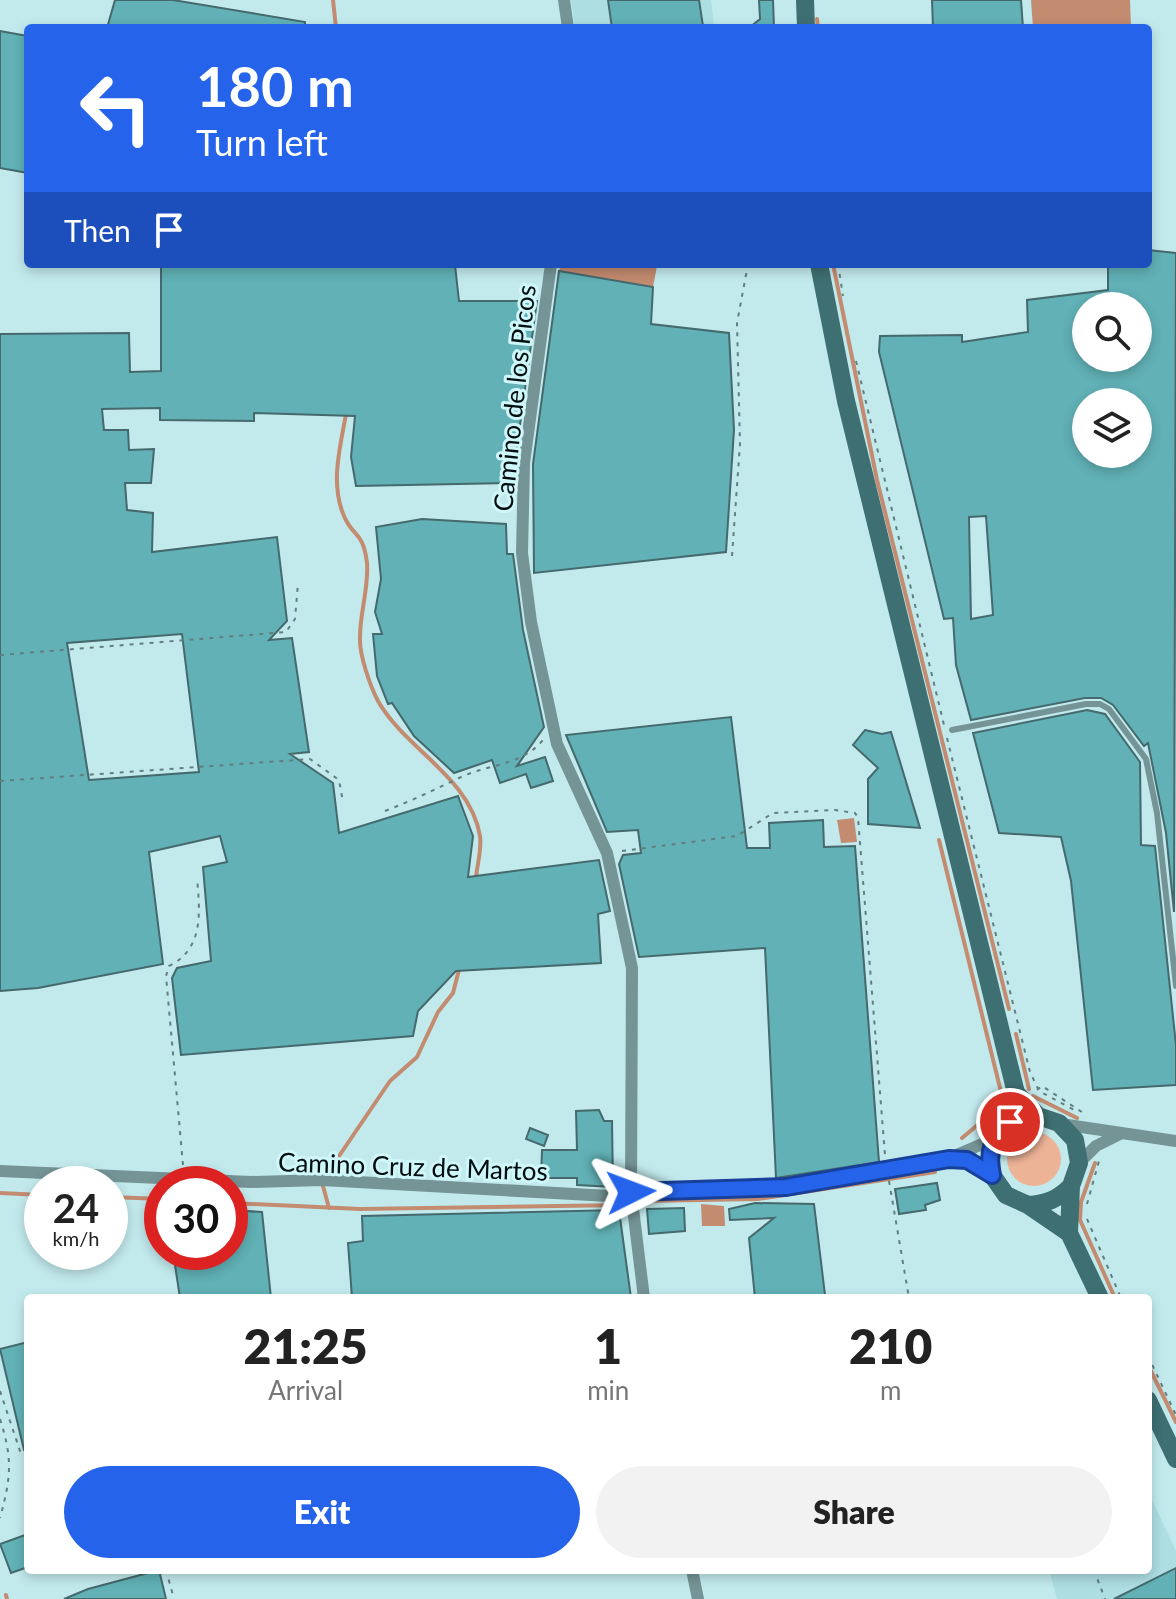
<!DOCTYPE html>
<html lang="en">
<head>
<meta charset="utf-8">
<style>
  :root { --surface:#fff; --page:#f2f2f2; --text:#222; --muted:#767676; --accent:#2563eb }
  body { margin:0; font-family:Lato,sans-serif; background:var(--page); color:var(--text); height:100vh; display:flex; flex-direction:column; font-size:30px; white-space:nowrap }
  * { box-sizing:border-box; margin:0 }
  p { font-size:26px; color:var(--muted) }
  .icon { flex:none; width:44px; height:44px; fill:none; stroke:currentColor; stroke-width:2; stroke-linecap:round; stroke-linejoin:round }
  .map { position:relative; flex:1; overflow:hidden }
  .details { position:absolute; left:24px; top:1294px; width:1128px; height:280px; display:flex; flex-direction:column; background:var(--surface); border-radius:8px; box-shadow:0 4px 12px #0003 }
  .details>* { flex:none }
  .banner { position:absolute; left:24px; top:24px; width:1128px; height:244px; border-radius:8px; box-shadow:0 4px 12px #0003; background:#2563eb; color:#fff; overflow:hidden }
  .tools { position:absolute; left:1072px; top:292px; display:grid; gap:16px }
  .tools a { display:grid; place-items:center; width:80px; height:80px; border-radius:50%; background:var(--surface); box-shadow:0 4px 12px #0003; font-size:40px }
  .speed { position:absolute; left:24px; top:1166px; display:flex; gap:16px; font-size:40px; font-weight:700; text-align:center }
  .speed>* { display:grid; place-content:center; width:104px; height:104px; border-radius:50%; background:var(--surface); box-shadow:0 4px 12px #0003; line-height:1 }
  .speed small { font-size:20px; font-weight:400 }
  .speed .limit { border:12px solid #d22; background:#fff; color:#111 }
  .pin { position:absolute; display:grid; place-items:center; width:68px; height:68px; color:#fff; margin:-34px; border:4px solid #fff; border-radius:50%; box-shadow:0 2px 8px #0007 }
  .me { position:absolute; width:88px; margin:-44px; rotate:87deg; stroke-linejoin:round; filter:drop-shadow(0 0 6px #0008) }
  .turn { display:flex; align-items:center; gap:28px; height:168px; padding:0 40px; font-size:36px }
  .turn .icon { width:104px; height:104px; stroke-width:2.5 }
  .turn b { display:block; font-size:56px; line-height:68px }
  .then { display:flex; align-items:center; height:76px; padding:0 40px; background:#0003; gap:16px; font-size:30px }
  .eta { display:flex; justify-content:space-evenly; align-items:center; height:136px; text-align:center }
  .eta b { font-size:48px; font-weight:800; line-height:56px }
  .cta { display:flex; gap:16px; margin-top:auto; padding:16px 40px }
  .cta a { flex:1; height:92px; border-radius:48px; background:var(--accent); color:#fff; font-size:32px; font-weight:800; line-height:92px; text-align:center }
  .cta a+a { background:var(--page); color:var(--text) }
  .map>svg:first-child { display:block }
  .built { fill:#addee2 }
  .green { fill:#edb397 }
  .water { fill:#c38b70 }
  .lines { fill:none; stroke-linecap:round; stroke-linejoin:round }
  .stream { stroke:#c38b70; stroke-width:4 }
  .building { fill:#61b1b6; stroke:#45696c; stroke-width:2; fill-rule:evenodd }
  .path { stroke:#637e80; stroke-width:2; stroke-dasharray:4 6; stroke-linecap:butt }
  .service { stroke:#759496; stroke-width:6 }
  .minor { stroke:#759496; stroke-width:12 }
  .secondary { stroke:#3e6f72; stroke-width:18 }
  .route-casing { stroke:#184099; stroke-width:20 }
  .route { stroke:#2563eb; stroke-width:14 }
  .labels { text-anchor:middle; dominant-baseline:central; stroke-width:6; stroke-linejoin:round; paint-order:stroke }
  .street-label { font-size:26px; fill:#020e0f; stroke:#cff7fa }
</style>
</head>
<body>
<div class="map">
<svg width="1176" height="1599" viewBox="0 0 1176 1599">
  <rect width="100%" height="100%" fill="#c2eaed"/>
  <path class="built" d="M571,0H711L714,25L575,28Z
    M1148,1491L1176,1551V1568L1114,1599H1057L1049,1570H1148Z"/>
  <path class="green" d="M1007 1159a27 27 0 1 1 54 0a27 27 0 1 1-54 0Z"/>
  <path class="water" d="M1031,0H1130L1131,28H1033Z
    M561,264H645L657,266L653,287L559,271Z
    M854,818L857,842L841,843L837,820Z
    M701,1204L724,1206L725,1226H702Z"/>
  <g class="lines">
    <path class="stream" d="M333,0L336,28
      M817,19L818,28
      M833,264L877,480L1009,1009
      M346,414C340,448 330,484 344,516C353,538 363,530 367,563C369,587 360,612 360,637C359,654 370,686 378,701C406,750 470,777 480,836C482,849 477,865 476,878
      M939,840L1002,1096L994,1111L962,1138
      M1016,1034L1029,1089
      M1033,1096L1077,1118
      M1095,1163L1081,1202L1080,1220L1115,1298
      M323,1174V1163L337,1159L390,1081L417,1057L438,1012L453,993L460,966
      M323,1186L329,1208
      M0,1193L42,1195
      M110,1197L162,1199
      M230,1203L360,1209L625,1205L644,1201L758,1199L935,1172
      M1148,1365L1176,1422
      M6,1595L7,1599"/>
  </g>
  <path class="building" d="M115,0H173L305,22V28H107Z
    M608,0H699L703,26L612,28Z
    M759,0H773L774,28H749L760,19Z
    M932,0H1021L1023,28H933Z
    M0,31L28,36V173L0,168Z
    M1148,250L1176,253L1174,912L1166,833L1148,743L1144,746L1113,705L1101,698H1085L971,720L956,665L953,618L944,619L879,352L880,336L962,335V342L1028,332L1027,300L1108,290V264H1148ZM1086,306H1138V358H1086ZM1086,402H1138V454H1086ZM986,516L993,615L971,619L969,517Z
    M161,264L455,265L459,301H537L512,483L356,486L351,457L355,416L254,413V421L160,420V408L102,409L104,430H128L129,450L154,449L151,483H125L127,510L153,513L152,552L277,537L287,621L269,640L292,638L309,752L290,754L333,783L339,833L458,796L473,836L468,877L599,860L610,911L598,914L601,963L456,971L418,1011L413,1036L181,1055L172,978L177,968L211,961L203,867L227,862L220,836L149,852L163,964L38,988L0,991V334L129,333L130,372L161,371ZM182,634L199,772L89,780L67,643Z
    M559,271L653,287L651,324L729,333L734,430L726,552L534,573L533,464Z
    M422,519L506,524L507,554H513L523,630L544,727L517,766L545,757L553,781L531,788L526,774L500,783L492,760L454,773L414,736L392,703L388,704L377,676L373,634H382L375,612L381,579L376,527Z
    M1087,710L1105,714L1140,762L1141,845L1155,846L1176,1045V1085L1093,1090L1071,881L1061,837L999,833L973,733Z
    M731,717L747,848H770L769,823L823,820L824,847L855,846L879,1162L776,1178L765,948L639,957L619,864L623,855L641,853L638,830L607,832L566,735Z
    M865,730L882,734L891,732L920,828L868,824V779L878,768L853,745Z
    M599,1110L604,1121H612L613,1187L577,1185V1178H541L542,1150H577L576,1111Z
    M530,1128L548,1135L544,1146L526,1139Z
    M937,1183L940,1200L925,1205L926,1210L899,1214L895,1189Z
    M755,1203L814,1204L825,1295L755,1298L749,1238L774,1218L730,1220L729,1209Z
    M684,1208L685,1231L649,1234L647,1209Z
    M230,1210L262,1212L271,1298H180L173,1252H230Z
    M619,1210L631,1298H352L348,1243L363,1241L362,1216Z
    M28,1342V1449L24,1450L0,1349Z
    M28,1534V1567L11,1573L0,1544Z
    M1176,1568V1599H1114Z
    M159,1570L166,1599H64L88,1589Z"/>
  <g class="lines">
    <path class="path" d="M838,264L843,296
      M856,361L944,725
      M732,556L740,444L737,323L748,264
      M0,655L286,632L295,619L298,583
      M947,738L1030,1072L1039,1091L1078,1112
      M0,781L310,759L339,780L343,802
      M385,811C411,801 434,790 459,778C487,764 522,766 543,740
      M622,851L737,836L773,813L835,810L855,813L858,818L885,1155
      M1037,1090L1042,1086L1085,1114
      M183,1165L166,976L169,966C204,949 200,912 197,878
      M889,1181L909,1298
      M1087,1204L1099,1161
      M1087,1219L1121,1298
      M1148,1356L1176,1415
      M0,1391L20,1451L28,1459
      M0,1419C13,1460 11,1477 0,1518
      M166,1570L174,1599
      M1094,1570L1105,1599"/>
    <path class="service" d="M952,730L1086,704H1100L1109,709L1146,759L1157,813L1176,986"/>
    <path class="minor" d="M564,0L568,28
      M551,264L524,463L522,553L531,622L557,744L607,853L632,968L631,1192L644,1298
      M1061,1124L1176,1141
      M952,1157L994,1139
      M1079,1163L1096,1146L1120,1134
      M0,1171L251,1182L322,1180L609,1196L786,1187L949,1159L967,1160L992,1175
      M692,1570L698,1599"/>
    <path class="secondary" d="M805,0L806,28
      M819,264L846,401L1016,1093L1010,1122L994,1139L990,1151L992,1175L1006,1195L1028,1205L1069,1233
      M1016,1093L1038,1116L1059,1123L1075,1140L1079,1163L1071,1186L1069,1233L1100,1298
      M1028,1205C1047,1204 1058,1199 1071,1186
      M1148,1400L1176,1459"/>
  </g>
  <g class="lines">
    <g class="route-casing">
      <path id="route" d="M631,1192L786,1187L949,1159L967,1160L992,1175C987,1153 992,1137 1010,1122"/>
    </g>
    <use href="#route" class="route"/>
  </g>
  <g class="labels">
    <g class="street-label">
      <text transform="translate(514 398) rotate(-84)">Camino de los Picos</text>
      <text transform="translate(413 1166) rotate(2)">Camino Cruz de Martos</text>
    </g>
  </g>
</svg>
<div class="tools">
<a><svg class="icon" aria-label="search" viewBox="0 0 24 24"><circle cx="10" cy="10" r="6"/><path d="M15 15l6 6"/></svg></a>
<a><svg class="icon" aria-label="layers" viewBox="0 0 24 24"><path d="M12 4l9 5-9 5-9-5zM3 14l9 5 9-5"/></svg></a>
</div>
<div class="speed"><div>24<small>km/h</small></div><div class="limit">30</div></div>
<div class="pin" style="left:1010px;top:1122px;background:#d93025"><svg class="icon" aria-label="arrive" viewBox="0 0 24 24"><path d="M6 21V4h12l-3 4 3 4H6"/></svg></div>
<svg class="me" style="left:631px;top:1192px" viewBox="-20 -20 40 40"><path d="M0-17L14 15 0 8-14 15z" fill="#2563eb" stroke="#fff" stroke-width="4"/></svg>
<div class="banner">
<div class="turn"><svg class="icon" aria-label="left" viewBox="0 0 24 24"><path d="M17 20v-9H6M10 6l-5 5 5 5"/></svg><div><b>180 m</b>Turn left</div></div>
<div class="then">Then<svg class="icon" aria-label="arrive" viewBox="0 0 24 24"><path d="M6 21V4h12l-3 4 3 4H6"/></svg></div>
</div>
<section class="details">
<div class="eta">
<div><b>21:25</b><p>Arrival</p></div>
<div><b>1</b><p>min</p></div>
<div><b>210</b><p>m</p></div>
</div>
<div class="cta"><a>Exit</a><a>Share</a></div>
</section>
</div>
</body>
</html>
